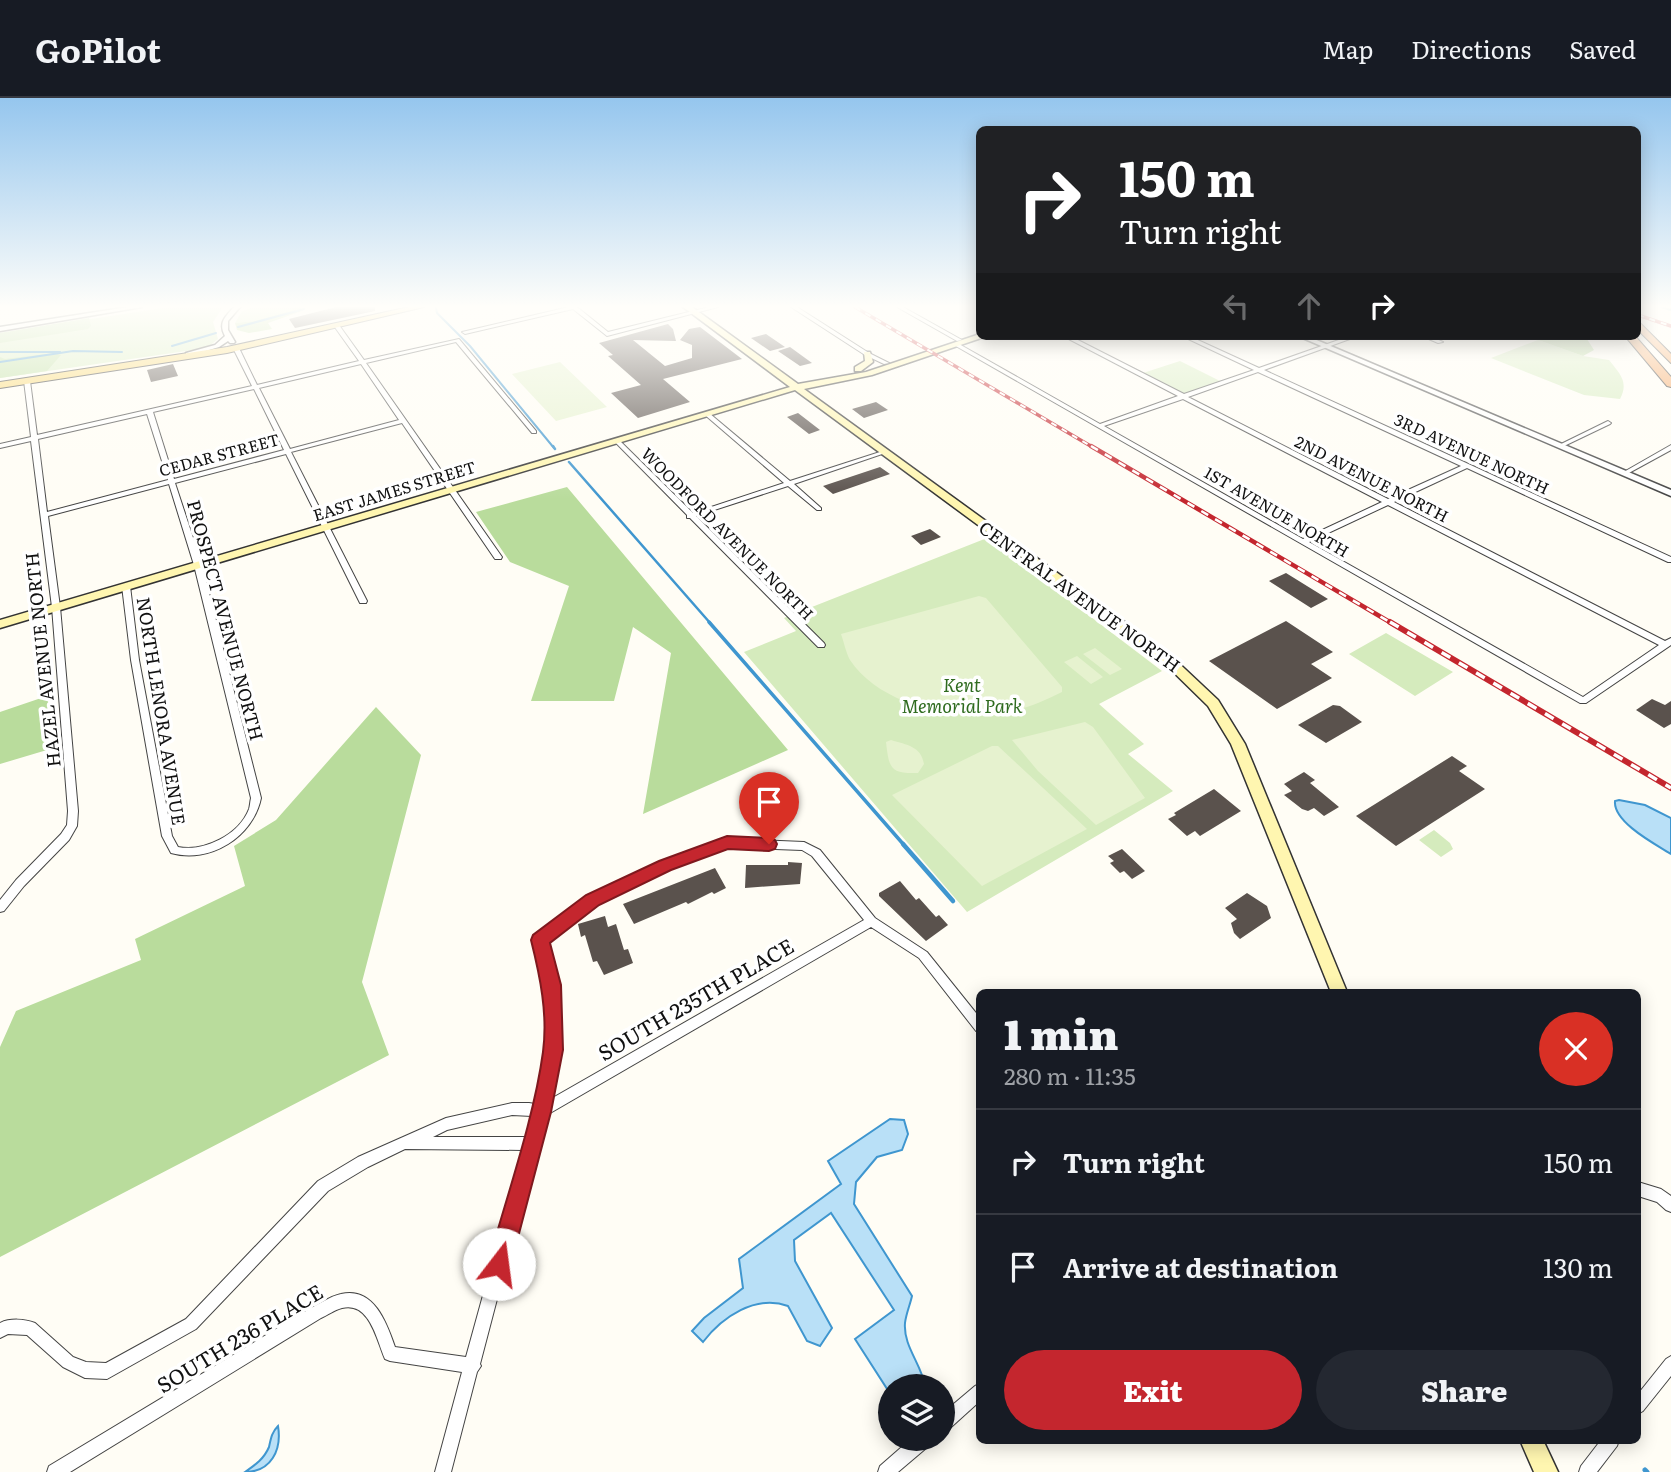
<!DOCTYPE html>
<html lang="en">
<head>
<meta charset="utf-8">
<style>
  :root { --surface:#171b24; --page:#242831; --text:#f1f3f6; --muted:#9ea1a6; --line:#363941; --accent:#c4262e }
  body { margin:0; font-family:Literata,serif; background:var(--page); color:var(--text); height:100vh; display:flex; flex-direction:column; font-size:26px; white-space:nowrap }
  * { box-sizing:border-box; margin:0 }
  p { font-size:23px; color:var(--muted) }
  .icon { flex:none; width:38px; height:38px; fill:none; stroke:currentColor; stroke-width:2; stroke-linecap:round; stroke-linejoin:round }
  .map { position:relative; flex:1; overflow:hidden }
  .panel { position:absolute; left:976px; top:891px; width:665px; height:455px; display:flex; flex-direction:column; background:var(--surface); border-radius:10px; box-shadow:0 4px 18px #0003 }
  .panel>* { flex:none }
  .guide { position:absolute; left:976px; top:28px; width:665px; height:214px; border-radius:10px; box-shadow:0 4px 18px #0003; background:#202124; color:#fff; overflow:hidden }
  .buttons { position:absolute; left:878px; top:1276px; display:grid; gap:14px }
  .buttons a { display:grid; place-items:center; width:77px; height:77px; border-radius:50%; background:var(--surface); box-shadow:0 4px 18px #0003; font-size:35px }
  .pin { position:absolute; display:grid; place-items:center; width:60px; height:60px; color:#fff; margin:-72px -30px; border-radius:50% 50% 50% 0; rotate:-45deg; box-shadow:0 0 7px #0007 }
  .pin .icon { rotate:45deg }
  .me { position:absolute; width:77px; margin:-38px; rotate:15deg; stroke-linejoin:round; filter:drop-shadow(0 0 5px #0008) }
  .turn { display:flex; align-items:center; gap:24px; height:147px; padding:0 28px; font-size:32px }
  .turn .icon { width:91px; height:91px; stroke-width:2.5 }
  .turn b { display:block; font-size:49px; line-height:60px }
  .lanes { display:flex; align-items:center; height:66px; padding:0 28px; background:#0003; justify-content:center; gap:35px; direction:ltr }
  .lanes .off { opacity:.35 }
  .round { display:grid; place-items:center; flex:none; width:74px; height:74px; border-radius:37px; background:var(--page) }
  .headline { display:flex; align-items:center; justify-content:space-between; height:119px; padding:0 28px }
  h1 { font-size:42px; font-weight:800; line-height:52px }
  .primary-button { display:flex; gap:14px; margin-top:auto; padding:14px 28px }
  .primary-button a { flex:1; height:80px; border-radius:42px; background:var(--accent); color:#fff; font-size:28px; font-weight:800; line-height:80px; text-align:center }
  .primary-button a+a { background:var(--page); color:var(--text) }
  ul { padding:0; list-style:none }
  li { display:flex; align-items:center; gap:21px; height:105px; padding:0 28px; border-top:2px solid var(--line) }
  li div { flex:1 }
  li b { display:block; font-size:26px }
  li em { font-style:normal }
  header { display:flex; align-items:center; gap:42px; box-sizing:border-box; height:98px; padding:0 35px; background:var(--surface); border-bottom:2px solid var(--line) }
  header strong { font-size:33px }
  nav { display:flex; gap:38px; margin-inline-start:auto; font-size:24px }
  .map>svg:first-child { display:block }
  .green { fill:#d5ebbd }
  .forest { fill:#b9dc9c }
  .pitch { fill:#e6f2cf }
  .water { fill:#b9e0f7; stroke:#3f96cf; stroke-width:2 }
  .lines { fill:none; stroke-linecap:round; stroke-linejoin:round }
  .stream-far4 { stroke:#3f96cf; stroke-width:2 }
  .stream-far3 { stroke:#3f96cf; stroke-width:2.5 }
  .stream-far2 { stroke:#3f96cf; stroke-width:3.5 }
  .stream-far1 { stroke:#3f96cf; stroke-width:4.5 }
  .stream { stroke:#3f96cf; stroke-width:5 }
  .building { fill:#5a524d }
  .minor-casing { stroke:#444; stroke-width:2 }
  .tertiary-casing { stroke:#444; stroke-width:3 }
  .secondary-casing { stroke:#333; stroke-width:3 }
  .primary-casing { stroke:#222; stroke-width:2 }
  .motorway-casing { stroke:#222; stroke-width:2 }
  .minor { fill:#fff; fill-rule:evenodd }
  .tertiary { fill:#fff; fill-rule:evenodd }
  .secondary { fill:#fff6b0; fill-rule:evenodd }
  .primary { fill:#f9d66b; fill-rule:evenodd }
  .motorway { fill:#f5a25d; fill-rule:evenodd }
  .rail-far2-casing { stroke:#c4262e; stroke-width:3.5 }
  .rail-far1-casing { stroke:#c4262e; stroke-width:4.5 }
  .rail-casing { stroke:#c4262e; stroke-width:6 }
  .rail-far2 { stroke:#fff; stroke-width:2; stroke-dasharray:6; stroke-linecap:butt }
  .rail-far1 { stroke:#fff; stroke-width:2.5; stroke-dasharray:8; stroke-linecap:butt }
  .rail { stroke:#fff; stroke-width:3.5; stroke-dasharray:10; stroke-linecap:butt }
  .route { fill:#c4262e; stroke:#7f191e; stroke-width:2 }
  .labels { text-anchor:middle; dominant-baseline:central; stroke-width:7; stroke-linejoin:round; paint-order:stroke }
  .far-street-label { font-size:16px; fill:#111; stroke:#fff }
  .street-label { font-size:18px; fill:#111; stroke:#fff }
  .park-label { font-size:18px; font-style:italic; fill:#2f6b1f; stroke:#fff }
  .near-street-label { font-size:21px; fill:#111; stroke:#fff }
</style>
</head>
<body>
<header>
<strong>GoPilot</strong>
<nav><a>Map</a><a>Directions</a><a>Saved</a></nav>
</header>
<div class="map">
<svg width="1671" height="1374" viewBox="0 0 1671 1374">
  <rect width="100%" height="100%" fill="#fffdf5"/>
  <path class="green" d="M169,209H223L213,224L218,241L207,250L0,280V235Z
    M255,209H294L290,213L254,223L235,225L242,213Z
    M1538,242L1583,258L1609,262C1620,276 1629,284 1620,301L1584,297L1491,260Z
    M1180,263L1222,284L1183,298L1140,276Z
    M987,440L1162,573L1099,606L1144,646L1128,656L1173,693L967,814L744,554L796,533L784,520Z
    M1386,535L1453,574L1415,598L1349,556Z
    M1434,732L1450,745L1453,751L1441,759L1419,742Z"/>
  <path class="forest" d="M294,209H300L302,213L268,225L272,231L249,235L237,232L235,225L254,223L290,213Z
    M89,220L91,228L88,231L0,245V235Z
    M1548,238H1585L1594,252L1583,258L1538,242Z
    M55,255L61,257L47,273L0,280V259L5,261Z
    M567,389L788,652L643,716L671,555L633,529L614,603H531L569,488L510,464L476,414Z
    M47,598L57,649L0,666V614Z
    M376,609L421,657L362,884L389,957L0,1159V949L16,913L141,862L135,841L245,788L234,748L276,722Z"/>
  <path class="pitch" d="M560,264L607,309L556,323L512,276Z
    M979,498L986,500L1062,589V594C1045,602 1029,610 1011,613C960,624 881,609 850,562C846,555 844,544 841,536Z
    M1095,550L1122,571L1110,577L1083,556Z
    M1077,558L1103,579L1091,586L1064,564Z
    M1085,624L1093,629L1145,700L1096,727L1038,673L1012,642Z
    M891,642C907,647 921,648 924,666L918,675C890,676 889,670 886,644Z
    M992,648H998L1087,731L982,788L892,697Z"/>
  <path class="water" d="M1619,702L1645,707L1671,720V756C1655,746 1613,724 1615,703Z
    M890,1021L904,1022L908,1036L902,1052L877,1059L856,1084L854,1106L912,1198C910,1207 906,1216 905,1225C903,1248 922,1267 925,1288H891V1297L855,1241L894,1212L831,1115L794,1142L795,1163L832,1230L820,1248L807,1243L788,1208C756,1196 722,1219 703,1244L692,1233L704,1220L743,1190L739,1161L841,1086L828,1063Z
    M278,1328C282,1352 271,1374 245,1374C255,1367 264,1361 269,1349C271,1340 272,1334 278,1328Z"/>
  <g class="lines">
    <path class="stream-far4" d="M1661,209L1671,212
      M436,210L437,215L470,248L554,350
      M238,229L304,211
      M172,248L216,235
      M0,254H60
      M0,264L73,253L122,254"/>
    <path class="stream-far3" d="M553,348L555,351
      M569,364L711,526"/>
    <path class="stream-far2" d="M709,524L904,747"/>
    <path class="stream-far1" d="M903,746L953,803"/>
    <path class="stream" d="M1645,1372L1647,1374"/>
  </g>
  <path class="building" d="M336,209H375V213L295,230L289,221Z
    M668,226L673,231L676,243L633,242L665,268L692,260V247L680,242L689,231L700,229L742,261L663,281L690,304L638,320L611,295L641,287L608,258L613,257L599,245Z
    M766,236L785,249L770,253L751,240Z
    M790,249L812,265L800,268L778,253Z
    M173,266L178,278L151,284L147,272Z
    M876,304L888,312L864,320L852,311Z
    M798,315L820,332L809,336L787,319Z
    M880,369L890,376L833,396L823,388Z
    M930,431L941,439L921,447L911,438Z
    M1286,475L1328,501L1311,510L1269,483Z
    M1286,523L1333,554L1311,566L1332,580L1277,611L1209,563Z
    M1652,601L1665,607L1671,603V626L1664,630L1636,612Z
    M1333,607L1340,608L1362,624L1326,645L1298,627Z
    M1452,658L1467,668L1459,673L1485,691L1396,748L1356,718Z
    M1304,674L1315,682L1310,685L1339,709L1324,718L1314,710L1308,713L1302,711L1284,697L1292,693L1284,686Z
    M1214,691L1241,713L1200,738L1195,733L1187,738L1168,721L1176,717L1174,715Z
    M1122,751L1145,773L1132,781L1124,773L1120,775L1110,765L1114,763L1108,758Z
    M788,764L802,765L800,786L745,790L746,767H788Z
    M715,770L726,790L714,796L712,794L688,806L686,804L634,826L623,806Z
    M900,783L916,802L919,800L936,819L939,817L948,827L926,843L879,798V795Z
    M1247,795L1267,808L1271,820L1240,841L1234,835L1231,825L1237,821L1225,810Z
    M605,818L608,829L616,826L624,852L628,851L633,865L604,877L597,863L593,864L585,837L581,839L578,826Z"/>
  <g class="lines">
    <g class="minor-casing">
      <path id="minor" d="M569,209H577L608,234L709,209H718L607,238L573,211L465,236L462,234Z
        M791,209H797L869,255L889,265L884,266L865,257Z
        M897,209H903L962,242L957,243Z
        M337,226L339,227L364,262L459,241L536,333V335H532L456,244L366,265L502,459L501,461H495L402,325L291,354L367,503L366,505H360L359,503L286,356L175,385L202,467L261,700C253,739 210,766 171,755L162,738L131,562L122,488L123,486H129L130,488L139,562L172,738L178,749C204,754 239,737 249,711C250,708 250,704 251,700L194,467L169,386L48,418L60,509L78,713L77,728L69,742L24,788L4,813L0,814V802L16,782L61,736L67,727L68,713L52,509L31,343L0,350V346L31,339L24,283L27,281L30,283L37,337L252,288L233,250L236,248L239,250L257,287L359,263L334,228ZM361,266L399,322L290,351L259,290ZM254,291L284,352L174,381L153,314ZM147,316L168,382L47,414L38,341Z
        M1063,238H1070L1184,296L1254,272L1182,238H1189L1259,270L1350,238H1358L1264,272L1671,459V464H1668L1467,370L1394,404L1665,543L1671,540V547L1586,605H1580L954,247L959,246L1100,326L1178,298ZM1258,274L1461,368L1388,401L1188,299ZM1183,301L1382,404L1303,441L1104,328ZM1388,407L1659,547L1583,599L1309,444Z
        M1422,238H1430L1443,244L1438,245Z
        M705,315H709L790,383L883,353L888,354L794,386L821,410V412H817L788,388L696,418L824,545L825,547L824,549H818L690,420H687V417L613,342L618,341L693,415L784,385L705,317Z
        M1608,323L1611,325L1610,326L1562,349L1557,348Z
        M1671,347V352L1627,376L1622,375Z
        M727,741L804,744L820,752L875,820L927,854L980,920V934L976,933L919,860L871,829L545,1018L480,1266L481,1268L477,1274L451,1374H435L462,1274L390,1263L385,1261C377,1243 370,1203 342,1210C334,1212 328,1217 321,1220L70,1374H47L49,1368L311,1210C321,1205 331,1198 341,1196C374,1188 387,1226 395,1249L466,1259L523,1052L405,1051L368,1069L328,1093L196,1231L107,1281L85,1280L63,1269L27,1237L8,1236L0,1240V1225C10,1220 25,1221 35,1225L73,1259L86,1264L106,1265L186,1221L318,1083L358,1059L446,1020L512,1005H529L535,1006C551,947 548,902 534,842L536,839L589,799L661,765ZM727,749L802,752L812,758L864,822L549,1002C563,948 559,897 546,844L597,805L669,771ZM512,1017L532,1018L526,1039H433L447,1032Z
        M1638,1084L1661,1091L1671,1098V1114L1666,1112L1657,1104L1638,1098Z
        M1671,1258V1278L1643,1313L1638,1316V1296L1666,1261Z
        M980,1285V1303L949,1331L943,1333V1315L975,1288Z
        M912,1340H933L931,1346L898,1374H878L880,1368Z
        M1601,1342H1619L1617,1348L1597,1374H1579L1581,1368Z"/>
    </g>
    <g class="tertiary-casing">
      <path id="tertiary" d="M128,209H142L0,233V229Z
        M234,209H240L228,223V232L235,244L234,245H230L228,243L219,249L186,259V255L215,247L225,238C218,225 225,219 234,209Z
        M1298,238H1307L1671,392V398Z"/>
    </g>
    <g class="secondary-casing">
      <path id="secondary" d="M683,209H692L798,286L866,274L980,236L987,238L872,277L804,291L1169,556L1218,602L1245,646L1347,894H1331L1231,646L1208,608L1161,562L795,292L0,530V522L790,289Z
        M864,254H870L873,264L861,273H855V269L865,263Z
        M1520,1342H1543L1558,1374H1534Z"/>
    </g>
    <g class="primary-casing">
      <path id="primary" d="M409,209H424L227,255L0,290V284L227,249Z"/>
    </g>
    <g class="motorway-casing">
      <path id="motorway" d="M1638,223L1671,256V265L1638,232Z
        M1625,238H1635L1671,279V289L1667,288Z"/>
    </g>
    <use href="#minor" class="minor"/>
    <use href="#tertiary" class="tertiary"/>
    <use href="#secondary" class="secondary"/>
    <use href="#primary" class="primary"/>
    <use href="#motorway" class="motorway"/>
    <g class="rail-far2-casing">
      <path id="rail-far2" d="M855,209L1094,350
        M1638,217L1671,228"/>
    </g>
    <g class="rail-far1-casing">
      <path id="rail-far1" d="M1091,348L1393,526"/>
    </g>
    <g class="rail-casing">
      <path id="rail" d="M1390,524L1671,690"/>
    </g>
    <use href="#rail-far2" class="rail-far2"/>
    <use href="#rail-far1" class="rail-far1"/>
    <use href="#rail" class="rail"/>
  </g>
  <linearGradient id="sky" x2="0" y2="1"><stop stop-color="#95c6ee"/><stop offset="0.52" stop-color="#fffefa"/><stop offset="1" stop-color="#fffefa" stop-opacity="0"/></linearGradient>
  <rect width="1671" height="401" fill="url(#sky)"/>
  <path class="route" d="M727,738L769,740L775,742L777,746L775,751L769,753L728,751L671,772L599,807L550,845L561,887L563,952L551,1014L511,1166L508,1174L499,1178L491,1174L488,1166C506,1100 534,1021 543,954C548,916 540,878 531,842L533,837L586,797L659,763Z"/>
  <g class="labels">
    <g class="far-street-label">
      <text transform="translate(1472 355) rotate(25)">3RD AVENUE NORTH</text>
      <text transform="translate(219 356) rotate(-15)">CEDAR STREET</text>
      <text transform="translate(1372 380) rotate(27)">2ND AVENUE NORTH</text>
      <text transform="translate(394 392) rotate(-17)">EAST JAMES STREET</text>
      <text transform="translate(1277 413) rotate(30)">1ST AVENUE NORTH</text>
      <text transform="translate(728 435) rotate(45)">WOODFORD AVENUE NORTH</text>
    </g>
    <g class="street-label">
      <text transform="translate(1080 498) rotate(36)">CENTRAL AVENUE NORTH</text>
      <text transform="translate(226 522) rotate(75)">PROSPECT AVENUE NORTH</text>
      <text transform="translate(42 562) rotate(-96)">HAZEL AVENUE NORTH</text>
      <text transform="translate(162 613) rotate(81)">NORTH LENORA AVENUE</text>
    </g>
    <g class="park-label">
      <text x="962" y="586">Kent<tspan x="962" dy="21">Memorial Park</tspan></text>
    </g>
    <g class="near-street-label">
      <text transform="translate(695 900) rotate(-30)">SOUTH 235TH PLACE</text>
      <text transform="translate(239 1239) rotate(-31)">SOUTH 236 PLACE</text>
    </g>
  </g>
</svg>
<div class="buttons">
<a><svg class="icon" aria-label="layers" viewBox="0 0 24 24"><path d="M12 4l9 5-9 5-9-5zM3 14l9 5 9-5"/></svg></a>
</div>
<div class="pin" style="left:769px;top:746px;background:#d93025"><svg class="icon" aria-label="arrive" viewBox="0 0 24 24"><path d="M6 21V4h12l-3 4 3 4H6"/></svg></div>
<svg class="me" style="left:499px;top:1166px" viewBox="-20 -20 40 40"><circle r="19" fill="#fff"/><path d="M0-13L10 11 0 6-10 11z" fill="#c4262e"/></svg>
<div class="guide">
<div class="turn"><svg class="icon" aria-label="right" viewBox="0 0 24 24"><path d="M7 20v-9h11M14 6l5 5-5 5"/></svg><div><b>150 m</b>Turn right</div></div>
<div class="lanes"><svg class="icon off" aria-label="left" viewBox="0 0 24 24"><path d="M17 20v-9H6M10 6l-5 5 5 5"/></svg><svg class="icon off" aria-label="ahead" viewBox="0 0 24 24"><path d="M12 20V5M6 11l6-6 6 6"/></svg><svg class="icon" aria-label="right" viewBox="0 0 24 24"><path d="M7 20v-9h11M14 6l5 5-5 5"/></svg></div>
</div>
<section class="panel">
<div class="headline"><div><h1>1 min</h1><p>280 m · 11:35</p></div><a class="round" style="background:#d93025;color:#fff"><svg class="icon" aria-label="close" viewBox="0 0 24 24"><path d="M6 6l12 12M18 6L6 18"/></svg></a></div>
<ul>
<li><svg class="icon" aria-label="right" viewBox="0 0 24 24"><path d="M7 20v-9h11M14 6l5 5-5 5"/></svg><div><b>Turn right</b></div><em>150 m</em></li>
<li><svg class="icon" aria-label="arrive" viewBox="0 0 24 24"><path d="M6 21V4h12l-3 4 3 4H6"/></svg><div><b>Arrive at destination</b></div><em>130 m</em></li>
</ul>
<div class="primary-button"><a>Exit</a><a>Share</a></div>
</section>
</div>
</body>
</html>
